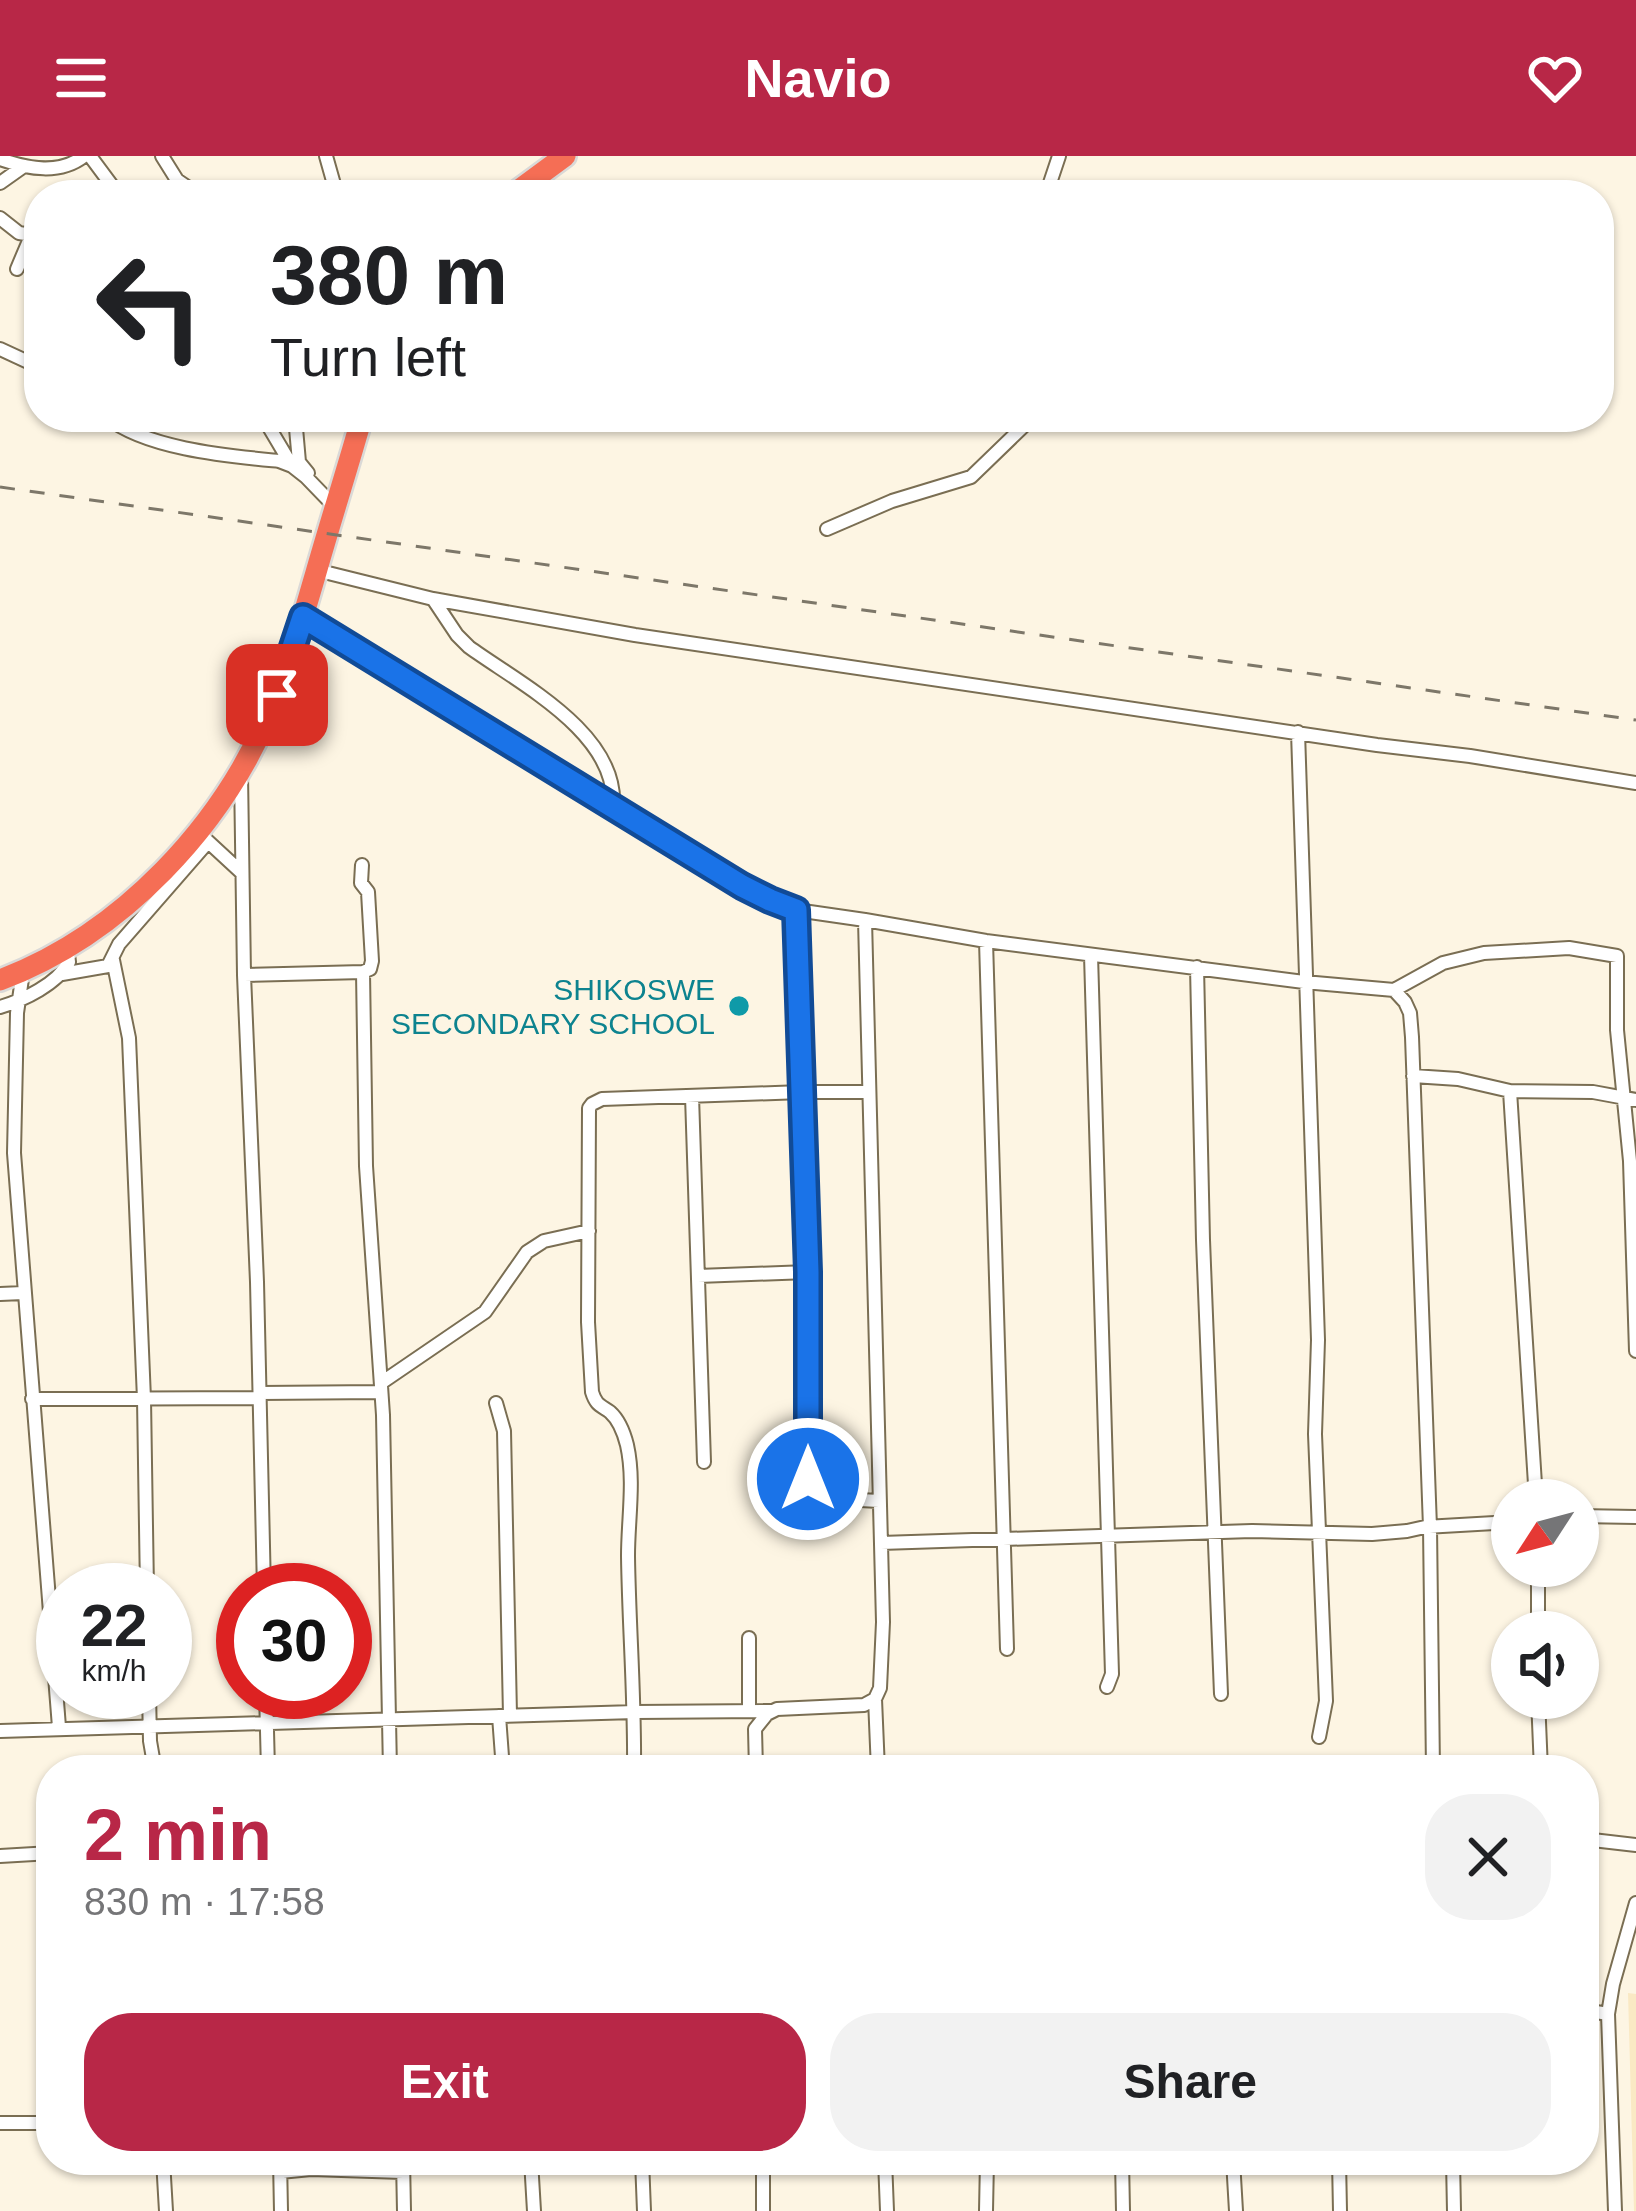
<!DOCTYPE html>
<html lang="en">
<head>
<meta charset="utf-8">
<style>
  :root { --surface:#fff; --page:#f2f2f2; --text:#202124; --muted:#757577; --accent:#b82747 }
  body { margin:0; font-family:Helvetica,sans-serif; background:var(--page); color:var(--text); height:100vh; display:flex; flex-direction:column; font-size:45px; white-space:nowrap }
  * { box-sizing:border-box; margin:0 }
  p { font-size:39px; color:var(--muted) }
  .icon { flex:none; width:66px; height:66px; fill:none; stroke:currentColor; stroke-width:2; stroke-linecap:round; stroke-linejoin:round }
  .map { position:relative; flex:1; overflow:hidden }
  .panel { position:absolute; left:36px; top:1599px; width:1563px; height:420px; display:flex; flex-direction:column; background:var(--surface); border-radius:48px; box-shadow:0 3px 9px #0004 }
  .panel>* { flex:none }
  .top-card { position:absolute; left:24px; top:24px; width:1590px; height:252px; border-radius:48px; box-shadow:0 3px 9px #0004; background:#fff; color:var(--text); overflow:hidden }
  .needle { width:78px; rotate:234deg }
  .buttons { position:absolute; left:1491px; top:1323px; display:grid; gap:24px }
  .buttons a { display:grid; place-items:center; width:108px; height:108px; border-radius:50%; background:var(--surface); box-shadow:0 3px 9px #0004; font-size:60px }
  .speed { position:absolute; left:36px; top:1407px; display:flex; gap:24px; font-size:60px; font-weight:700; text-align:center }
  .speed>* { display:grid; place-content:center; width:156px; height:156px; border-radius:50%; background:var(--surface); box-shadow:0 3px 9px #0004; line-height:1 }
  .speed small { font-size:30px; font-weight:400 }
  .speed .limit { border:18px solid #d22; background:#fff; color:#111 }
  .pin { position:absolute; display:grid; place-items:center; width:102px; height:102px; color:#fff; margin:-51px; border-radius:24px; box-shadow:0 6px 18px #0006 }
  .me { position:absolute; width:132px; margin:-66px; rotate:0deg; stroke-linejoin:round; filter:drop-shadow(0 0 9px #0008) }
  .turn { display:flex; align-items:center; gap:42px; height:252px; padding:0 48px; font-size:54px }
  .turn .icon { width:156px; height:156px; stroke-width:2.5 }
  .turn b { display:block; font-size:84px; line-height:102px }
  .round { display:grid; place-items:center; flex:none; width:126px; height:126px; border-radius:48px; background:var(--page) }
  .overview { display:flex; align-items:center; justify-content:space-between; height:204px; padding:0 48px }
  h1 { font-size:72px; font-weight:600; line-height:90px; color:var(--accent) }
  .action { display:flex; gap:24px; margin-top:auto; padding:24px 48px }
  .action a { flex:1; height:138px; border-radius:48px; background:var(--accent); color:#fff; font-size:48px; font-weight:600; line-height:138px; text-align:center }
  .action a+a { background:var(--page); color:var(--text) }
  header { display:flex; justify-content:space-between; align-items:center; height:156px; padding:0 48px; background:var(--accent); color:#fff; font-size:54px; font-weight:600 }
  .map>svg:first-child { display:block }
  .built { fill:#fae9c4 }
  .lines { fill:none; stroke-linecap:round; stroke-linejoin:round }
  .street-casing { stroke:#7a6e53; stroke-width:16 }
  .highway-casing { stroke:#dad9d7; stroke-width:26 }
  .street { stroke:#fff; stroke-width:12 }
  .highway { stroke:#f56e55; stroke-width:21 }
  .rail { stroke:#7d7769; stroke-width:3; stroke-dasharray:15 15; stroke-linecap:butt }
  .route-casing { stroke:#114b97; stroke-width:30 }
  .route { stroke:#1a73e8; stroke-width:21 }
  .culture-dot { fill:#0f9aa8; stroke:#fdf5e3; stroke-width:4.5 }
  .labels { text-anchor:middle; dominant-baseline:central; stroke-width:10; stroke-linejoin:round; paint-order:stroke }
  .culture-label { font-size:30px; fill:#0d838f; stroke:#fdf5e3; text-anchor:end }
</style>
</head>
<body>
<header><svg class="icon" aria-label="menu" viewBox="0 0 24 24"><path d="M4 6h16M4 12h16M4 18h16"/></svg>Navio<svg class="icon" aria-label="heart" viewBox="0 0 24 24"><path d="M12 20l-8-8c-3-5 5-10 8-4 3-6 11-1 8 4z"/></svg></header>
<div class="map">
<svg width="1636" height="2055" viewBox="0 0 1636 2055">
  <rect width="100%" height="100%" fill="#fdf5e3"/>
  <path class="built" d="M1628,1837L1636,1838V2055H1634Z"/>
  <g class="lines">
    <g class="street-casing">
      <path id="street" d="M90,0L119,39
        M162,0L177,24L199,39
        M326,0L337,39
        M0,3C28,13 60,19 84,0
        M0,27L24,10
        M1046,39L1059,0
        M0,62L19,77L39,80
        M17,113L31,80
        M0,193L39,211
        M107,261C146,293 229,300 279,305L292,310L306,321L335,351
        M263,261L292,310
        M295,261L299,306L308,317
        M827,373L892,345L971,321L1033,261
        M316,414L433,443L635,479L1377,589L1470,600L1636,627
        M433,443L457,479L469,491C520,528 618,577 613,650
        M303,461L758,738L796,754L865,764L883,1466L880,1532L875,1543L864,1549L777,1553L767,1558L755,1573L756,1614
        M1298,576L1318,1184L1315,1278L1326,1545L1319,1581
        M241,618L244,819L257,1126L264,1434
        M202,680L241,716
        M796,754L808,1116V1323L822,1342L879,1345
        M865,764L986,785L1304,826L1394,834L1405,846L1410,857L1412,881L1430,1371L1433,1614
        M986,785L1007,1493
        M1091,799L1112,1518L1107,1531
        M113,804L129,882L144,1243L147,1434
        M1197,811L1203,1084L1221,1538
        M23,816L17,857L14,997L59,1571
        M363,816L366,1010L383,1259L390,1614
        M62,818L108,810L119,788L207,687
        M244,819L363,816L370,813L372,805L368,736L361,727L362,709
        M1394,834L1443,807L1484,797L1569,792L1617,800V874L1630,1005L1636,1195
        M0,851C24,844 57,828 69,806L67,790
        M1413,920L1458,923L1510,935L1593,936L1636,944
        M1510,935L1536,1344
        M692,940L704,1306
        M698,1120L808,1116
        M0,1138L23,1137
        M381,1227L485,1156L527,1096L544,1085L589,1075
        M260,1237L381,1236
        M32,1243L260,1242
        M496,1247L504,1275L510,1559
        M1578,1360L1636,1361
        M881,1387L1252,1375L1372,1378L1407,1375L1425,1371L1512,1366
        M1538,1410V1476
        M149,1536L150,1585L155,1614
        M266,1536L268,1614
        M1538,1542L1541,1614
        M875,1543L878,1614
        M749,1555V1482
        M499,1560L503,1614
        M0,1575L635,1556L771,1555
        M634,1614C635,1542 629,1471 628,1400C628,1363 635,1325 627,1289C624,1277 619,1264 610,1256C600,1249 596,1249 592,1236L588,1166L589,952L592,948L602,943L802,936H869
        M1584,1683L1636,1689
        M0,1700L51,1697
        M1584,1854L1608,1858
        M0,1967H51
        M163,2004L166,2055
        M280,2004L281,2055
        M403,2004L404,2055
        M531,2004L534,2055
        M642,2004L644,2055
        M763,2004V2055
        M885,2004L887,2055
        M1122,2004L1123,2055
        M1233,2004L1236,2055
        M1339,2004L1340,2055
        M1453,2004L1454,2055
        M280,2016L311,2013L403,2016
        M986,2055L987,2004
        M1615,2055L1608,1858L1613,1828L1636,1747"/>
    </g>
    <g class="highway-casing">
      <path id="highway" d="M512,39L565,0
        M0,824C122,778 223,670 272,551C290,508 302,464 315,420C330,367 347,314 362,261"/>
    </g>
    <use href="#street" class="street"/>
    <use href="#highway" class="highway"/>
    <path class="rail" d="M0,331L1636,564"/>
  </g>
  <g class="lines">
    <g class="route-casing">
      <path id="route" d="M277,539L303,461L742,730L770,744L796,754L808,1116V1323"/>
    </g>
    <use href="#route" class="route"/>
  </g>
  <circle class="culture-dot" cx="739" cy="850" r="12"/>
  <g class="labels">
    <g class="culture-label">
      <text x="715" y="833">SHIKOSWE<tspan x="715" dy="34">SECONDARY SCHOOL</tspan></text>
    </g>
  </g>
</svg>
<div class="buttons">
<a><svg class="needle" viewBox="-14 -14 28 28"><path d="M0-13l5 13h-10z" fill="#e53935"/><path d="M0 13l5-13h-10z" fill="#757577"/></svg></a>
<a><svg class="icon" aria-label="sound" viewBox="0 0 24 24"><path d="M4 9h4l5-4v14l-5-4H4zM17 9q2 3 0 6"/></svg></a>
</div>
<div class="speed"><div>22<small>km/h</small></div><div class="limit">30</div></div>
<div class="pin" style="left:277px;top:539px;background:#d93025"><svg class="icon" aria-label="arrive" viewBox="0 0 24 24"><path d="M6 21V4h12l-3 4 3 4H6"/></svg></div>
<svg class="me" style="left:808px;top:1323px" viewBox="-20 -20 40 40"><circle r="17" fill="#1a73e8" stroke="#fff" stroke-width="3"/><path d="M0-11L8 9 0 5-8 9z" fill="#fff"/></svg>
<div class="top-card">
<div class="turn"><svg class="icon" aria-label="left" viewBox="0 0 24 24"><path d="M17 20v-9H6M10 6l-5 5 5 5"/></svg><div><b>380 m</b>Turn left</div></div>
</div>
<section class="panel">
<div class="overview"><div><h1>2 min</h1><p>830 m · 17:58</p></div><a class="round"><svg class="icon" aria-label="close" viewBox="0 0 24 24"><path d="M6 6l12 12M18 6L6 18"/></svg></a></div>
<div class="action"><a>Exit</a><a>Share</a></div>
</section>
</div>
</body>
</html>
